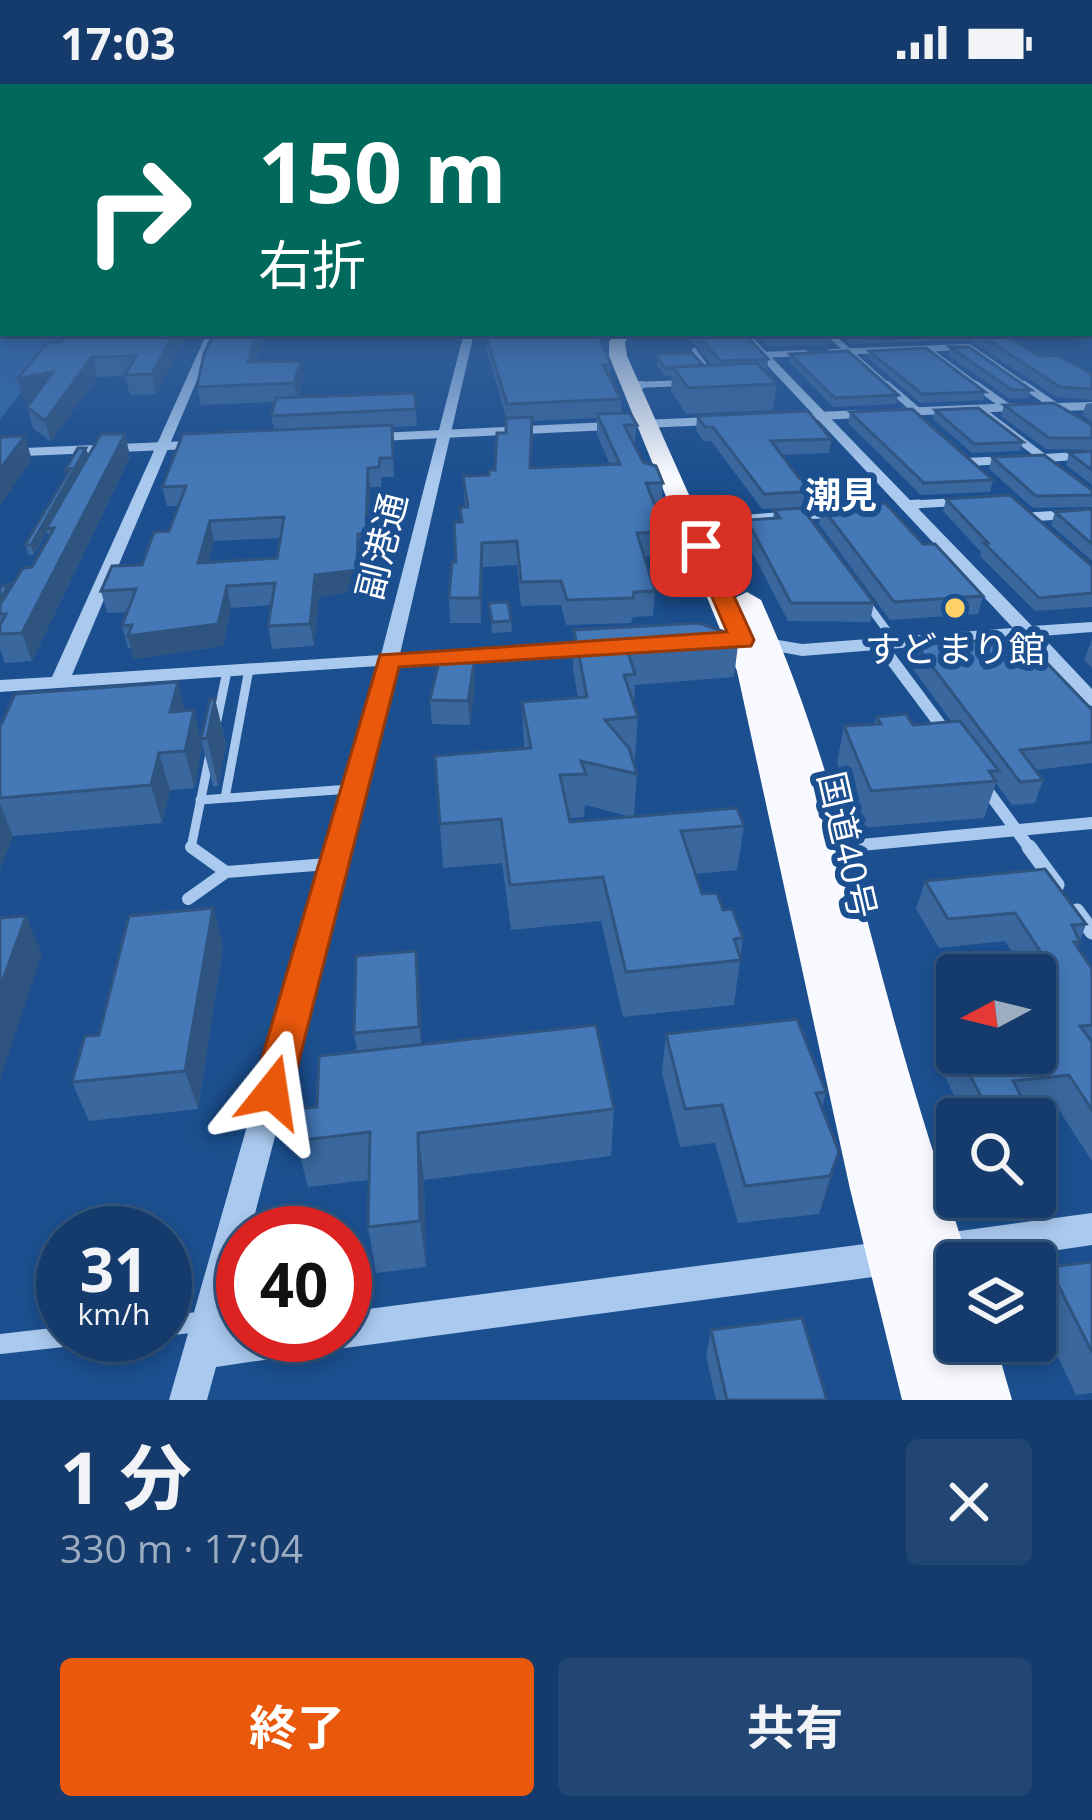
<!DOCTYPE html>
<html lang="ja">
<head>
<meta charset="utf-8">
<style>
  :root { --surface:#143b6b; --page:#214673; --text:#f1f3f6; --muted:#9dadc1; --line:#33557e; --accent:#ea580c }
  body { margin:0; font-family:"Open Sans","Noto Sans JP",sans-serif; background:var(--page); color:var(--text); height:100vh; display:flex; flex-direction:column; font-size:45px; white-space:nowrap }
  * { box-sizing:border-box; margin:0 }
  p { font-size:39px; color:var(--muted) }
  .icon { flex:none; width:66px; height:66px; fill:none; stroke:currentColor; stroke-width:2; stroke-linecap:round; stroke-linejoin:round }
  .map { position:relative; height:1316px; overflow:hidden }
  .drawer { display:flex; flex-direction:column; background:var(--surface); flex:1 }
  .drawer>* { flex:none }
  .hud { position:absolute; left:0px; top:0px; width:1092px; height:252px; box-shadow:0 6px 18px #0003,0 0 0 3px var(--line); background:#00695c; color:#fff; overflow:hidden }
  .needle { width:78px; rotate:263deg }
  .buttons { position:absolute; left:936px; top:870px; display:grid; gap:24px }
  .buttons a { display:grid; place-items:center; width:120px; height:120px; border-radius:12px; background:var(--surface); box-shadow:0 6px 18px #0003,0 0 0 3px var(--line); font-size:60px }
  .speed { position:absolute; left:36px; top:1122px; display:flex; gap:24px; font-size:60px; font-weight:700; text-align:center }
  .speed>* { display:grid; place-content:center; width:156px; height:156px; border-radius:50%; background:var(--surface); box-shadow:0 6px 18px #0003,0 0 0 3px var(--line); line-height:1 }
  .speed small { font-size:30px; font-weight:400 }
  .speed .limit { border:18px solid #d22; background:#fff; color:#111 }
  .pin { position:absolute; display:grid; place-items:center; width:102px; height:102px; color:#fff; margin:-51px; border-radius:24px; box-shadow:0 6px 18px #0006 }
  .me { position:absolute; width:132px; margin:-66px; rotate:15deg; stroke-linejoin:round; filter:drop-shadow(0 0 9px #0008) }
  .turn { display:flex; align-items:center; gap:42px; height:252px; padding:0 60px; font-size:54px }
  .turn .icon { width:156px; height:156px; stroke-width:2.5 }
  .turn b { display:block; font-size:84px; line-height:102px }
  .round { display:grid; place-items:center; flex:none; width:126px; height:126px; border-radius:12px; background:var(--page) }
  .head { display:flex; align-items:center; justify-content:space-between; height:204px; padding:0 60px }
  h1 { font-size:72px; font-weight:700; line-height:90px }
  .cta { display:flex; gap:24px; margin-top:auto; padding:24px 60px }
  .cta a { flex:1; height:138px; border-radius:12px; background:var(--accent); color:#fff; font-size:48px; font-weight:700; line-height:138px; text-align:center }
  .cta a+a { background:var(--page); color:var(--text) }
  .status { display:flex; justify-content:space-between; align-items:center; height:84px; padding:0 60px; background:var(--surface); direction:ltr }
  .status svg { height:33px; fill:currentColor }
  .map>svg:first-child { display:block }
  .green { fill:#2e69ad }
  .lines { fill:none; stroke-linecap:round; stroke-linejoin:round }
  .service-far3 { stroke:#a9c9ee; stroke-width:4.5 }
  .service-far2 { stroke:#a9c9ee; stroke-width:8 }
  .service-far1 { stroke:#a9c9ee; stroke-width:9 }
  .service { stroke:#a9c9ee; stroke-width:12 }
  .minor-far5 { stroke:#a9c9ee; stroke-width:6 }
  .minor-far4 { stroke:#a9c9ee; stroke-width:8 }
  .minor-far3 { stroke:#a9c9ee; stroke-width:9 }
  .minor-far2 { stroke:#a9c9ee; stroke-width:12 }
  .minor-far1 { stroke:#a9c9ee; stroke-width:15 }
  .minor { stroke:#a9c9ee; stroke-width:20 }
  .tertiary { fill:#a9c9ee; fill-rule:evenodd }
  .trunk { fill:#f8faff; fill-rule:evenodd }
  .wall { fill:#3a679d; fill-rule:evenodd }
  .shaded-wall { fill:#305480 }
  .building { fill:#4478b7; stroke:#305480; stroke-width:3; fill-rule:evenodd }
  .route { fill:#ea580c; stroke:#983908; stroke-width:3 }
  .poi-dot { fill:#ffd166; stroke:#1b4f8f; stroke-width:4.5 }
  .labels { text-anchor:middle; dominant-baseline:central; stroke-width:12; stroke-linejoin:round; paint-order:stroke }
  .far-quarter-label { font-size:36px; font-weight:bold; fill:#fff; stroke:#1b4f8f }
  .street-label { font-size:36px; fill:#fff; stroke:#1b4f8f }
  .poi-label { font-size:36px; fill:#fff; stroke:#1b4f8f }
</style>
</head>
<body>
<div class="status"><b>17:03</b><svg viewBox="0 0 49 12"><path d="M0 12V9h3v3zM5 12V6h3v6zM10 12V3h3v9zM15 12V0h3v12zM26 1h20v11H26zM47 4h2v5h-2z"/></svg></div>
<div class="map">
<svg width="1092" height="1316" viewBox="0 0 1092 1316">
  <rect width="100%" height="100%" fill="#1b4f8f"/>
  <path class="green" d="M0,246L69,249L0,335Z"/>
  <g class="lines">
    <path class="service-far3" d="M694,266L712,291"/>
    <path class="service-far2" d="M866,518L896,559"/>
    <path class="service-far1" d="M217,636L227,587
      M225,714L249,585
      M200,716L350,705
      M194,766L191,764L210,670"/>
    <path class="service" d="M191,763L226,788
      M188,815L226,788L328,780"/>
    <path class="minor-far5" d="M828,249L890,304
      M1086,249L1092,251
      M831,268L969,263L1028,304
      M931,268L980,304
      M762,271L805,269
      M633,301L685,299"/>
    <path class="minor-far4" d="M633,301H641
      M887,301L916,326
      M976,301L1007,323
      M1024,301L1061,326
      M1058,323L1092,322
      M979,325L1053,381
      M900,328L1017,323
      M816,332L862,330
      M642,340L712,337
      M378,353L610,342
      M0,369L190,361
      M1045,374L1092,371
      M967,378L1007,376
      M904,421L957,418"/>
    <path class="minor-far3" d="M904,421L919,420
      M1029,433L1092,429
      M692,439L834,429
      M881,560L892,575"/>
    <path class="minor-far2" d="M889,572L948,651
      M984,702L1031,766
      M830,764L1092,739"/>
    <path class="minor-far1" d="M1029,763L1057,801
      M830,764L837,763
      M1077,827L1092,848"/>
    <path class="minor" d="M165,1242L206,1237
      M0,1260L80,1251"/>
    <path class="tertiary" d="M0,241H3V247H0Z
      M207,249H217L72,591L381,571L464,249H474L400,570L598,556L607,562L598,568L397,581L250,1149H243V1177L226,1244L243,1242V1251H345V1228L895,1156L907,1161L912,1173L907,1185L895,1190L345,1264L332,1259L329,1251L324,1264L311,1269L216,1283L207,1316H169L378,582L0,608V596L52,593Z
      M737,249H748L1032,542L1092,538V548L1042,552L1092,605V622L1085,620L1023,554L802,572L749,562L746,558L749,554L755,552L802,560L1013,544Z
      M1092,1129V1161L938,1184L926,1179L921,1167L926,1155L938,1150Z"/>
    <path class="trunk" d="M615,249H631L625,258L627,272L735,514L747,508L761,516C821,648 853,786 891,925C914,1011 942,1095 969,1179H957V1257H995L1012,1316H902L850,1105L737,587L609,272V258Z"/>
  </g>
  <path class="wall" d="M67,249H187L156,310L130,311L125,292L97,293L51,358L33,344L27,323L34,313L24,316Z
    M265,249L256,278L301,277L303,294L298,313L415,309L417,342L392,343L394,393H382L381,403H370L369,470L361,471L359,507L319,513L314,562L272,565L268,542L271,521L231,524L223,562L134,575L131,564H128L122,542L127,528L107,529L101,507L142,481L169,447L178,422H167L162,403L274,346L271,332L275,318L201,321L197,303ZM281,454L277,474L208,478L214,457Z
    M507,249H597L611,281L610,295L621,315V329L637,341L634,361L643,378L663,399L661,421H655L666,448L664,472H644L655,507L653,532L633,533L631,539L566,541L561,521L521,522L517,481L483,483L481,539H450L449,514L456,478L461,438L460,423H465L463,392L489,391L495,386L506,349V334L487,267L486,252L508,251ZM597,334V350L610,381L531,384L532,337Z
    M684,249H744L768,275L767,287H765L777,300L773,326L686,330L671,307L672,292H664L658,282V270L703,281H712Z
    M757,249H832L830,261L768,263Z
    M839,249H1002L1039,272L1092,290V316L1056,313L970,256L852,260Z
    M950,263L1031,306L1028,314L1010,315L948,271Z
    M869,267L985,308L983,316L920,319L868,274Z
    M790,270L898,311L896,320L833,323L789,277Z
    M1092,319V338L1082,331L1086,320Z
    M1004,321L1092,341V366L1046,365L1001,332Z
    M935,326L1023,358L1020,367L972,369L933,335Z
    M850,328L993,396L990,408L921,411L848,339Z
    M697,332L831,355L829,369L781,371L799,394L820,407L818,422L762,425L711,357H703L696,346Z
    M125,350L130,373L32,577L5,579L0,565V503L10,504L32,483L49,454L47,448L34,471H29L25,461L67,391L65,386L86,364L88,371Z
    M1092,367V401L1066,381L1069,369Z
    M992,373L1092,406V423L1033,424L989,385Z
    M946,415L1092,482V523L1035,527L980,472L981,468L943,427Z
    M822,423L923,460L983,512L978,530L890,536L819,440Z
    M1092,425V477L1051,441L1055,428Z
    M774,426L874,519L870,538L788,537L744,453L747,436L773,435Z
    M489,519L511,537L512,548L492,549Z
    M574,546L739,553L734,593L635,601L634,620L638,633L635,675H632L637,690L634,732L744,742L737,786L695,790L702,810L723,826L743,854L734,921L623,933L601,837L511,846L502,779L443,784L440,740L524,665L522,618L578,614L573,585ZM585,721L631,733L570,738L569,734L584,733Z
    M1092,555V584L1084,576Z
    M916,561L1092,626V679L1035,686L1043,696L1035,719L1012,721L996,699L984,734L862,744L837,678L844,642L874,640L876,633L913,641L951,637L911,582Z
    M474,579L475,602L470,641L432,640L430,616Z
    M215,615L226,661L218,702H213L201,655Z
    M194,626L202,663L194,704L170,706L162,739L13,752L0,785V639Z
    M925,797L1086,840L1078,863L1092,885V1077L1055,1020L1015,1024L1010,1035H966L944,991L955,963L957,962V969H1035V891H957V923L949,909L959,881L1016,875L1005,857L939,864L916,825Z
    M213,824L223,862L198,1025L89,1037L72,998Z
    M419,893L421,960L614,1025L611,1072L424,1096L426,1183L376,1189L368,1143L369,1096L308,1103L296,1057L357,967L354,949Z
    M666,950L826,1008L822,1024L839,1068L819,1130L738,1139L715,1059L680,1063L662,989Z
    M1092,1180V1309L1076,1311L1035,1225V1209L1049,1183Z
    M711,1246L827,1316H716L706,1272Z"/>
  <path class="shaded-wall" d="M174,249H187L156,310L152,290Z
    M257,249H265L251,296L248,278Z
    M92,273L97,293L51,358L45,337Z
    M301,277L303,294L296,317L294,299Z
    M53,288L59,308L24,316L17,295Z
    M125,350L130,373L32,577L22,549Z
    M25,352L32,376L0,422V385Z
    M86,364L89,373L46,445L47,448L34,471L31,461Z
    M368,384L370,403L369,470L366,450Z
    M210,437L214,457L202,500L198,479Z
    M358,450L361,471L359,507L319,513L314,562L310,540L315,491Z
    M482,459L483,483L481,539L480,514Z
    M227,502L231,524L223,562L134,575L128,552Z
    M474,579L475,602L470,641L468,617Z
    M178,598L187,634L170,628Z
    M215,615L226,661L218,702L207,654Z
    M194,626L202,663L194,704L185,667Z
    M159,669L170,706L162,739L151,701Z
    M0,720L13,752L0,785Z
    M213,824L223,862L198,1025L185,987Z
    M26,832L42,870L0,996V904Z
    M416,867L419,893L422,968L419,943Z
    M418,1049L424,1096L426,1183L420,1137Z
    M839,1068L828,1106L819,1130L830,1092Z"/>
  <path class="building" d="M1089,208H1092V229L1089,228Z
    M67,249H174L152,290L125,291L136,272L92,273L45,337L27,323L53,288L17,295L48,258H60Z
    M214,249H257L248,278L301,277L294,299L197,303L204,270Z
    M510,249H597L611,281H603L621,315L507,320L486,252L511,251Z
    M695,249H744L768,275L721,277Z
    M977,249H1002L1039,272L1057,271L1092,290V305L1060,303Z
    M950,263H969L1031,306H1012Z
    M926,264L985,308L922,310L869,267Z
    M848,267L898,311L835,314L790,270Z
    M692,269L703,281L665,284L658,274V270Z
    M757,279L777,300L688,304L673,283Z
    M415,309L416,325L271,332L276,314Z
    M1054,319L1092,341V354H1049L1004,321Z
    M978,324L1023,358L974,360L935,326Z
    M912,325L993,396L924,399L850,328Z
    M808,327L831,355L771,357L799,394L811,396L820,407L764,410L713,343H705L697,332Z
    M630,329L637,341H624L643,378L656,382L663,399H646L666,448L637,449L655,507L634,508L633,514L567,516L561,497L521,498L517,457L482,459L480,514H449L452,478H456L454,438H462L460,423H468L463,392L489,391V386H495L497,349H506V334L532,333L530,384L620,380L597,330Z
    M392,341L393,374H380L379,383L368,384L366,450H358L357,486L315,491L310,540L268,542L275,499L227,502L218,540L128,552L132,541L122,542L136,505L101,507L112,482L142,481L154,448L169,447L186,402L162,403L183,350ZM284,433L277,474L198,479L210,437Z
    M101,350H125L22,549L0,550V541L6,530H0V521L23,484L32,483L54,444L46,445Z
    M25,352L0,385V353Z
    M78,364H86L31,461H25L70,385L65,386Z
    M1092,367V386L1069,369Z
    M1044,371L1092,406V411L1036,412L992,373Z
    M1010,411L1092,482V509L1039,514L984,459H988L946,415Z
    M885,419L923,460H935L983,512L894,518L822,423Z
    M802,424L874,519H791L747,436L780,434L774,426Z
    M1092,425V460L1055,428Z
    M9,500L0,516V503Z
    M508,518L511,537L492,538L489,519Z
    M699,539L739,553L626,562L635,590L624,591L638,633L605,636L629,664L637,690L581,677L586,690L560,691L570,738L737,724L744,742L681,747L702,810L717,809L723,826L732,825L743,854L734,855L741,876L626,888L603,793L510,801L501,735L440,740L435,672L531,664L522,618L587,613L574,546Z
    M1023,554L1092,626V658L1020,666L1043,696L1020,698L916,561Z
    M439,578L474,579L468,617L430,616Z
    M178,598L170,628L194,626L185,667L159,669L151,701L0,714V639H2L15,610Z
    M210,615H215L207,654L201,655Z
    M906,630L913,641L960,637L999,687H989L996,697L871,707L844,642L881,640L876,633Z
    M1045,785L1086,840L1072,841L1080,858H1074L1092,885V941L1080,942L1092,958V1026L1069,991L1013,997L1021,1012L983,1016L958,969H1035V891H965L959,881L1044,873L1015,829L948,835L925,797Z
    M213,824L185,987L72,998L85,952L99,951L129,832Z
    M26,832L0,904V834Z
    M416,867L419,943L354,949L356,872Z
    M797,935L826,1008L816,1009L839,1068L830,1092L745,1102L722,1021L685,1025L666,950Z
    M596,941L614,1025L418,1049L420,1137L368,1143L370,1048L296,1057L298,1025L317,1023L319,972Z
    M1091,1178L1092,1180V1268L1049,1183Z
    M802,1234L827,1316H727L711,1246Z"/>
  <linearGradient id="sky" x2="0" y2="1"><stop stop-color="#0f2b4f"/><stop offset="0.53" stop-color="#39639b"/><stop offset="1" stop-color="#39639b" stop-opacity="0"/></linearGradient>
  <rect width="1092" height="392" fill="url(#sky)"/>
  <path class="route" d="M701,456L711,462L754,556L751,562L399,583L291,1008L286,1020L272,1025L258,1020L252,1008L380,571L727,548L690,462Z"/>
  <circle class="poi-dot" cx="955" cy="524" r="12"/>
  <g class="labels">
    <g class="far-quarter-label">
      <text x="841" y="410">潮見</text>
    </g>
    <g class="street-label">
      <text transform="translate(381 462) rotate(-76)">副港通</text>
      <text transform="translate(848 761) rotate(77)">国道40号</text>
    </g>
    <g class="poi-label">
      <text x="955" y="564">すどまり館</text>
    </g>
  </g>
</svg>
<div class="buttons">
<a><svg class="needle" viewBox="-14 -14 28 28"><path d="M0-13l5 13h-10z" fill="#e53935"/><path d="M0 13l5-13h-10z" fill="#9dadc1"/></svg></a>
<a><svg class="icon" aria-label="search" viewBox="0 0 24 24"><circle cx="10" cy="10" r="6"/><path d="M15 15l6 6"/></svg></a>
<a><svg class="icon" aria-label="layers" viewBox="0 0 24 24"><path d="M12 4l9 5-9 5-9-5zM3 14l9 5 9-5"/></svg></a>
</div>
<div class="speed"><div>31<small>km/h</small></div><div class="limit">40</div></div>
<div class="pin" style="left:701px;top:462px;background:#d93025"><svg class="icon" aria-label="arrive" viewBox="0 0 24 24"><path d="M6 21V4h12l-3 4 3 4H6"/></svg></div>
<svg class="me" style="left:272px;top:1008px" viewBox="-20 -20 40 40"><path d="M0-17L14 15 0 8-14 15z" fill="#ea580c" stroke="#fff" stroke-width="4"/></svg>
<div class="hud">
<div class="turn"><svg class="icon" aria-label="right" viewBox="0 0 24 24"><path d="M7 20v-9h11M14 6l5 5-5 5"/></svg><div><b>150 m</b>右折</div></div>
</div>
</div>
<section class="drawer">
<div class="head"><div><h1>1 分</h1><p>330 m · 17:04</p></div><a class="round"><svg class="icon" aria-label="close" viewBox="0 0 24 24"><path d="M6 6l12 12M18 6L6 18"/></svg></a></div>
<div class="cta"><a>終了</a><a>共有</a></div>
</section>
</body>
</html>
